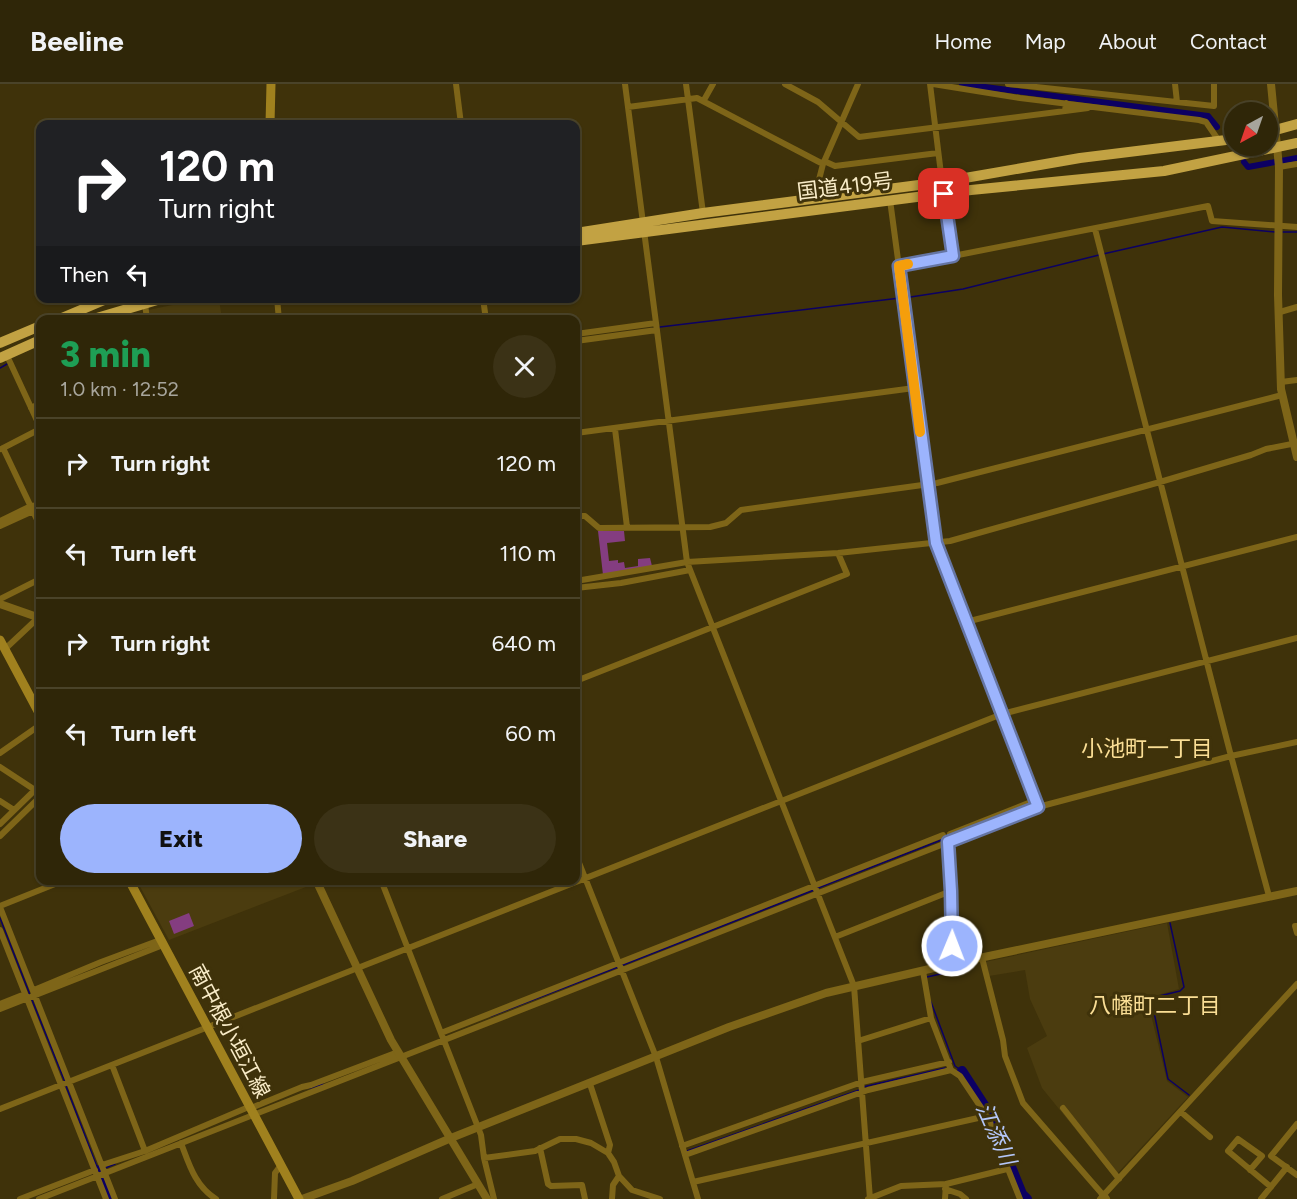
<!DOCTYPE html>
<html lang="en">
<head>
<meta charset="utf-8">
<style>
  :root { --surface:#2f2608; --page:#3b3216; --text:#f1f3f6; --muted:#a7a59c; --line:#4a4329; --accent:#9cb4fd }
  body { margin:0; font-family:Figtree,"Noto Sans JP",sans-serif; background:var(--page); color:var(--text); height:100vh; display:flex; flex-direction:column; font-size:22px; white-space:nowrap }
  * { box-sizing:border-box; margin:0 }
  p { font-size:20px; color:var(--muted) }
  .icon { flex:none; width:33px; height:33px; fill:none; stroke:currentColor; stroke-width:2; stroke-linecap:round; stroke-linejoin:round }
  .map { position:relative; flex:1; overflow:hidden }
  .side { position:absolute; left:36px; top:231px; width:544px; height:570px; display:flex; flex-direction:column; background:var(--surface); border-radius:12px; box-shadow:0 2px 4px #0004,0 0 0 2px var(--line) }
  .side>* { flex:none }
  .banner { position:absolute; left:36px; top:36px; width:544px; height:183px; border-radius:12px; box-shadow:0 2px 4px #0004,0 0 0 2px var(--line); background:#202124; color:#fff; overflow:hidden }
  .needle { width:39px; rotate:220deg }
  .buttons { position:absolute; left:1224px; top:18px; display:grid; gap:12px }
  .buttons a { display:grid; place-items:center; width:54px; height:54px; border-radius:50%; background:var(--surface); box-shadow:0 2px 4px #0004,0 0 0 2px var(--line); font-size:30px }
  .pin { position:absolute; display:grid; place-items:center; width:51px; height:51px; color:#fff; margin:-26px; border-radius:12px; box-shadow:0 3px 9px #0006 }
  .me { position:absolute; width:66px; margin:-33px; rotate:1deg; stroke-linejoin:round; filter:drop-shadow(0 0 4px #0008) }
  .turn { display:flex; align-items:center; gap:21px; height:126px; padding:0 24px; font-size:27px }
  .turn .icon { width:78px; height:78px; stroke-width:2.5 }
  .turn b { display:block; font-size:42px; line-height:51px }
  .then { display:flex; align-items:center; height:57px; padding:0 24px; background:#0003; gap:12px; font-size:22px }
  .round { display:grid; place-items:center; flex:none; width:63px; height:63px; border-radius:32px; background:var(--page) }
  .head { display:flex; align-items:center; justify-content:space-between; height:102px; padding:0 24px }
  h1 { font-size:36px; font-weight:800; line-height:45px; color:#1e9e55 }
  .action { display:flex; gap:12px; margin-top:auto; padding:12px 24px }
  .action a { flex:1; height:69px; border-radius:36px; background:var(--accent); color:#111; font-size:24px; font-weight:800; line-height:69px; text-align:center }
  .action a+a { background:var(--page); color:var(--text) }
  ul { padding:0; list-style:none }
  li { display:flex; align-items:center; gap:18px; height:90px; padding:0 24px; border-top:2px solid var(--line) }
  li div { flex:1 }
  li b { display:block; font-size:22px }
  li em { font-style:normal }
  header { display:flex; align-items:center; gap:36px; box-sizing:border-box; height:84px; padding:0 30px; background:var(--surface); border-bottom:2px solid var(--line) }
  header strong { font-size:28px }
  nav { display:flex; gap:33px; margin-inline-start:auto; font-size:21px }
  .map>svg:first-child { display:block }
  .built { fill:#4b3c0f }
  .green { fill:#843d80 }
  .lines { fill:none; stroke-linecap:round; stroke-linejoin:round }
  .stream { stroke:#0c0063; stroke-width:1.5 }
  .canal { stroke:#0c0063; stroke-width:6 }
  .river { stroke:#0c0063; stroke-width:10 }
  .minor { stroke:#7e6518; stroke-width:6 }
  .tertiary { stroke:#7e6518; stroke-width:8 }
  .secondary { stroke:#a0811e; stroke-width:9 }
  .trunk { stroke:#c2a243; stroke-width:10 }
  .route-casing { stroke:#6575a4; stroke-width:15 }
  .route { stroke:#9cb4fd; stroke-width:10 }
  .slow { stroke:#f59e0b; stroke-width:10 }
  .labels { text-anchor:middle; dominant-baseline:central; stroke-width:6; stroke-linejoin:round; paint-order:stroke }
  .street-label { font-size:21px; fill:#f9ecc8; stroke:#3f320a }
  .neighbourhood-label { font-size:22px; fill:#fade95; stroke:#3f320a }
  .water-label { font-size:22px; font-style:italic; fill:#b4c6f8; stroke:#3f320a }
</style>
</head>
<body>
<header>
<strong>Beeline</strong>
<nav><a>Home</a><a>Map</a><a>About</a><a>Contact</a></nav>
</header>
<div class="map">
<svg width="1297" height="1115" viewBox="0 0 1297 1115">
  <rect width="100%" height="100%" fill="#3f320a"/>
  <path class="built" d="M202,215H219L222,235H149L148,226Z
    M309,796L311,801L169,856L137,797Z
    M1167,839L1179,905L1147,914L1167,997L1188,1013L1114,1093L1042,1004L1027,964L1047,952L1030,915L1025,886L989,892L985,878Z"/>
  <path class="green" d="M598,447H624L625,457L607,459L609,477L618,476V479L624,478L625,484L638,482V475L650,474L652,482L603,491Z
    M189,829L194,842L174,850L169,837Z"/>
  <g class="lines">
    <path class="stream" d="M1283,148H1297
      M1103,170L1222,143L1275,148
      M904,214L963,205L1099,171
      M660,243L900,214
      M0,284L7,280
      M36,325L40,322
      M953,762L957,851L955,876
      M818,804L949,753
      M0,834L30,911
      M1170,839L1184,903L1180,907L1151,914L1168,995L1189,1011
      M623,881L814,806
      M927,893L954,887V884
      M32,916L65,998
      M931,918L955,982L962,987
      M491,932L618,883
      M66,1002L97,1083L101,1085
      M863,1003L945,984
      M310,1004L323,1000
      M687,1067L859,1006
      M105,1084L115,1080"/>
    <path class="canal" d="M962,0L1208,32L1217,43
      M1244,78L1248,83L1297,74"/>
    <path class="river" d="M962,987L993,1035L997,1058L1005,1068L1022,1110L1027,1115
      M99,1086L111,1115"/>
    <path class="minor" d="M456,0L461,40
      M625,0L687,478L854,902L870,1115
      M686,0L703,129
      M785,0L818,18L859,53L1065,27L1066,19
      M930,0L942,98
      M933,0L1020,14L1199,36L1206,38L1219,57
      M1008,0L1214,22V0
      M1175,0L1177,18
      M704,16L713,0
      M628,23L697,14L823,80
      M1065,27L1088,24
      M824,77L835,82L938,69
      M1279,83L1297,80
      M944,110L953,172L1208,122L1212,137L1297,143
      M814,115L823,80L858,0
      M890,116L936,459L1038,723
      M1095,145L1231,672L1269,812
      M899,182L953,172
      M277,214L279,236
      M483,214L486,236
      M145,219L147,236
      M1280,228L1297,223
      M576,250L656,239
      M576,257L657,246
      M9,276L40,343
      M1281,298L1297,296
      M31,324L40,319
      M615,345L627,443
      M576,349L914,304
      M3,364L40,442
      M1,365L40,345
      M576,432H585L599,444L710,443L726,439L741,426L937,399L1282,311
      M0,437L31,422L40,421
      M0,442L33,427
      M576,466L578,497
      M576,497L687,478L838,469L950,457L1160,398L1251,371L1266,365L1297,359
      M576,504L621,499L690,486
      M0,515L40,495
      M966,538L1297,453
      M5,565L39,533
      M576,597L847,490L838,469
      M0,669L40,641
      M0,683L35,706
      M0,717L14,726
      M0,740L40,701
      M950,750L1036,716
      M0,752L40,713
      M947,758L952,844L951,880
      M576,771L656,973L698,1115
      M381,796L481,1051L484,1074L535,1067L560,1055H576L591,1059L608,1069L614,1078L619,1092L632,1106L660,1115
      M0,822L65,796
      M0,823L115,1115
      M1297,842H1295L1297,849
      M0,846L106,1115
      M835,853L951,807
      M982,874L1003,956L1005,972L1023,1019L1103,1111
      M923,887L931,934L951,986L960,992L990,1037L995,1061L1002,1070L1020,1115
      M34,906L101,878L160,856
      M0,920L25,910
      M0,925L163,861
      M441,949L943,751
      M858,957L931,934
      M112,981L145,1067
      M590,1000L610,1061L608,1069
      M251,1024L302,1003L311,1001L398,968
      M1063,1024L1119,1095
      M0,1025L1002,630L1297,554
      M1181,1028L1210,1053
      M1297,1040L1271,1072L1297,1091
      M181,1059C189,1080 195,1102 216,1115
      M682,1062L862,998L949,978
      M540,1064L548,1100L551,1102L582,1101L585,1115
      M685,1071L868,1006L951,986
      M484,1074L494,1115
      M102,1081L145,1067L251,1022
      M1250,1086L1262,1072L1238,1055L1228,1067L1271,1103
      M693,1098L987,1032
      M945,1105L960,1110L966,1115
      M20,1115L95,1086
      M39,1115L1038,723L1231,672L1297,658
      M274,1115L275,1089L281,1081
      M442,1115L478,1100
      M612,1115L613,1101L619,1092
      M868,1115L901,1102L946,1100
      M945,1115L946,1100L1007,1085
      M1100,1115L1297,900
      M1261,1115L1287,1083"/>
    <path class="tertiary" d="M1271,0L1279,83L1278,211L1281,305L1297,373
      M0,520L40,534
      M316,796L391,956L487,1115
      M1103,1111L1106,1115
      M302,1115L352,1097L451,1054L729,943L826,909L951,880L1297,807"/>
    <path class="secondary" d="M270,40L271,0
      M0,556L40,631
      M129,796L299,1115"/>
    <path class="trunk" d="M1268,48L1297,40
      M576,149L703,129L942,98L1080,74L1234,55
      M576,157L971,106L1164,87L1297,59
      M57,236L109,214
      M90,236L164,214
      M0,259L40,242
      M0,274L40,256"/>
  </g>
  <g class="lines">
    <g class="route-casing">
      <path id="route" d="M944,110L953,172L899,182L936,459L1038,723L948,758L951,807L952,862"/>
    </g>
    <use href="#route" class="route"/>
    <path class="slow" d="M908,180L899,182L920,348"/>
  </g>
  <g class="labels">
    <g class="street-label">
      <text transform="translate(845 102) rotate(-7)">国道419号</text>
      <text transform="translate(230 947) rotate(62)">南中根小垣江線</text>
    </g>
    <g class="neighbourhood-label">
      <text x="1147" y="664">小池町一丁目</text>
      <text x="1155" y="921">八幡町二丁目</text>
    </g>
    <g class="water-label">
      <text transform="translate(996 1050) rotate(66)">江添川</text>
    </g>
  </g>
</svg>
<div class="buttons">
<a><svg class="needle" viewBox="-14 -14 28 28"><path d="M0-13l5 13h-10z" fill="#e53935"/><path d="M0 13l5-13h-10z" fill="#a7a59c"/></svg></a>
</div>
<div class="pin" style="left:944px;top:110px;background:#d93025"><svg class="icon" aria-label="arrive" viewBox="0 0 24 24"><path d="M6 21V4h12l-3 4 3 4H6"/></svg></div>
<svg class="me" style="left:952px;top:862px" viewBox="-20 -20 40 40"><circle r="17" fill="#9cb4fd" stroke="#fff" stroke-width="3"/><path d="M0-11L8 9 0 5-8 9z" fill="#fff"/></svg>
<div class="banner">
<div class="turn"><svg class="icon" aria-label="right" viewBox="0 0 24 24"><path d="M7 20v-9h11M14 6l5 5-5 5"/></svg><div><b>120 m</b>Turn right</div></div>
<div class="then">Then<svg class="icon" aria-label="left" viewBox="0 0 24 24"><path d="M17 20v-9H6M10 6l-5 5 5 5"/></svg></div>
</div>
<section class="side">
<div class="head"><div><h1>3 min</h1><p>1.0 km · 12:52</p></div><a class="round"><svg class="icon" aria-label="close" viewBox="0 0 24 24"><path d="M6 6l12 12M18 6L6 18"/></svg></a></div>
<ul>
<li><svg class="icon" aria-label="right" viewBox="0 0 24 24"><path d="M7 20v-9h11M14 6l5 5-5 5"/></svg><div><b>Turn right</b></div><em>120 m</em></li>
<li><svg class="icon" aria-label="left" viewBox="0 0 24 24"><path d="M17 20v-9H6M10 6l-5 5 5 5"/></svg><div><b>Turn left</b></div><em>110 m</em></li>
<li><svg class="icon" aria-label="right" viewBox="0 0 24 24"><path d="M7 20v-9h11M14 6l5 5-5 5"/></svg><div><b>Turn right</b></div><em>640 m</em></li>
<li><svg class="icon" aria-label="left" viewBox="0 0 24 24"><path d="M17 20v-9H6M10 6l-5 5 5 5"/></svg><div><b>Turn left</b></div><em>60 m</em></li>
</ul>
<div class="action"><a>Exit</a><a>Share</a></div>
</section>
</div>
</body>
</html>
